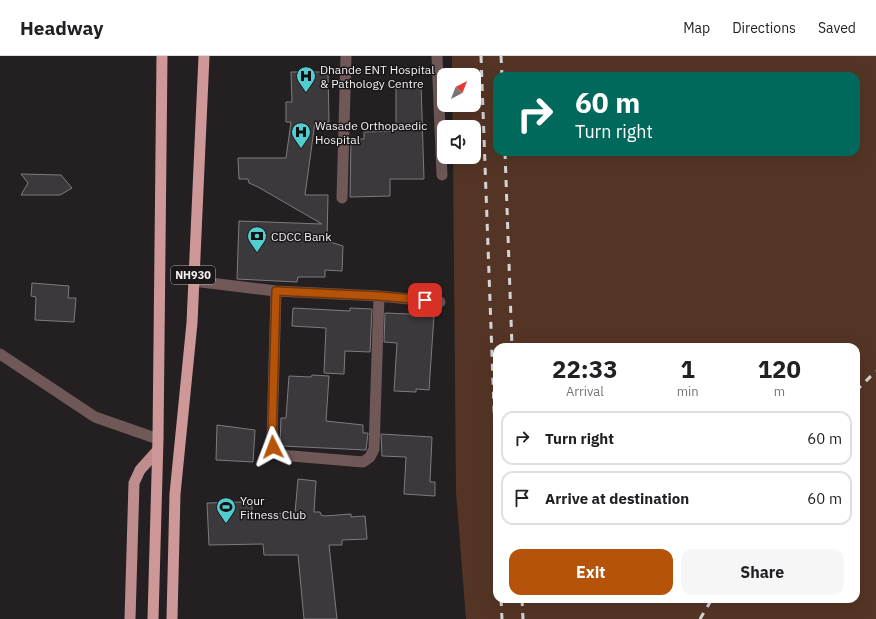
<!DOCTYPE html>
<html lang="en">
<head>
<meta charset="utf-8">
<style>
  :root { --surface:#fff; --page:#f6f6f6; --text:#202124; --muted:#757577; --line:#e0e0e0; --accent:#b45309 }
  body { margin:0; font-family:"IBM Plex Sans",sans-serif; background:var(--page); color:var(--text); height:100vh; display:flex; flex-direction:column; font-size:15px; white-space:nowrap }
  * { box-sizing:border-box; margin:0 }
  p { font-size:13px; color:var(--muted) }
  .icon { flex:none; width:22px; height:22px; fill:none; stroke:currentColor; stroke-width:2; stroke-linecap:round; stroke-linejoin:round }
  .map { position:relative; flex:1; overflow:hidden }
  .details { position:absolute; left:493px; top:287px; width:367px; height:260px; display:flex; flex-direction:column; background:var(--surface); border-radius:12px; box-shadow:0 4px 16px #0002 }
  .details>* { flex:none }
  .top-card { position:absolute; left:493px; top:16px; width:367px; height:84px; border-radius:12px; box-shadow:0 4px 16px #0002; background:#00695c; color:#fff; overflow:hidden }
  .needle { width:26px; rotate:42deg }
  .fabs { position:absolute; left:437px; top:12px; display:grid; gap:8px }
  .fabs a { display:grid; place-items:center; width:44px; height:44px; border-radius:8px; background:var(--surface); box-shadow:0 4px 16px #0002; font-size:20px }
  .pin { position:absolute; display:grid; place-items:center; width:34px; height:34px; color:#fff; margin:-17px; border-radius:8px; box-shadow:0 2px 6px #0006 }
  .me { position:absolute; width:44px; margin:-22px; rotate:357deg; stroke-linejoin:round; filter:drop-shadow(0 0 3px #0008) }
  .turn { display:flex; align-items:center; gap:14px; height:84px; padding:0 16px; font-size:18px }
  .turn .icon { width:52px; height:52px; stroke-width:2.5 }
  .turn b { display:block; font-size:28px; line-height:34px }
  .eta { display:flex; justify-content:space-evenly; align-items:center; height:68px; text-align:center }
  .eta b { font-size:24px; font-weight:700; line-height:28px }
  .action { display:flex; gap:8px; margin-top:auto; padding:8px 16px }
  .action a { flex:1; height:46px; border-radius:12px; background:var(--accent); color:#fff; font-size:16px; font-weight:700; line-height:46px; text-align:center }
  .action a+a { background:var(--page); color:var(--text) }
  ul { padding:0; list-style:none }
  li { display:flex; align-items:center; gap:12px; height:54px; margin:0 8px 6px; padding:0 8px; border:2px solid var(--line); border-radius:12px }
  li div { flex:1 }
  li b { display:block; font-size:15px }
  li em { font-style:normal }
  header { display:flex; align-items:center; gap:24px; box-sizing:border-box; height:56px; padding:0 20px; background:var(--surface); border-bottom:1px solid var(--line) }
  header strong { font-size:19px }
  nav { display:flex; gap:22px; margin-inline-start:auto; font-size:14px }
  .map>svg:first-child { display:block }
  .green { fill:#543525; fill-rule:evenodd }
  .building { fill:#3b393c; stroke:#7e7b7f }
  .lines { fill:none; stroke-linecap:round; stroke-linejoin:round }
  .minor { stroke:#705858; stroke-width:11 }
  .primary { stroke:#bf8d8e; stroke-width:11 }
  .trunk { stroke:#ce9898; stroke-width:11 }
  .rail { stroke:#d6d3d5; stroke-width:3; stroke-dasharray:7 7; stroke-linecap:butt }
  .route-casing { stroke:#753606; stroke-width:10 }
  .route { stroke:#b45309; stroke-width:7 }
  .labels { text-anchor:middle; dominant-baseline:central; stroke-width:3; stroke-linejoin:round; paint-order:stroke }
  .shield { fill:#1b1719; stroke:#b3b0b2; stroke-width:1 }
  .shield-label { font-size:11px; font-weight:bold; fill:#f4f1f3 }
  .poi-label { font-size:12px; fill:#f4f1f3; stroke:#1b1719; text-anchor:start }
</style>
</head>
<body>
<header>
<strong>Headway</strong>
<nav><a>Map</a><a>Directions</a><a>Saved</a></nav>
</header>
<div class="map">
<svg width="876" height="563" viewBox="0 0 876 563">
  <rect width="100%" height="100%" fill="#242022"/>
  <path class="green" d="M452,0H876V563H466L456,436L453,101H474V71H453L452,49H474V19H452ZM497,20H856V96H497ZM497,291H856V543H497Z"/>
  <path class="building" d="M291,16H328L329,66H315L305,139H328L327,185L343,190L342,215L325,214V221H298L297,226L237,223L239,165L322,168L258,131L249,127L248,123H239L238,102H286L291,66H286V46H292Z
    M396,28H421L424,123H390V140L350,141L351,83H364V76L396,75Z
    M21,118L61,119L72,132L60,139H21L28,127Z
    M32,227L69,230L68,242H76L74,266L35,264L36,241L31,240Z
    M293,252L350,255V252L372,253L370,296L345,295L344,318L324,317L326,272L292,270Z
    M385,257L434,259L429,334L416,333V336L394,335L397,287L384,286Z
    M312,319L329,320L326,365L363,369V377H368L366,394L282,390L280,388L281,362H286L289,320L311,321Z
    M217,369L255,374L253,406L216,404Z
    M381,378L432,381L430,426H435V440L404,438L406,401L382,400Z
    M298,423L316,425L314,456H320L321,459L325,460L351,458V461L365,460L367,483L342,484V489H329L337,563H304L298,499H264L263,488L209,489L207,447L243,446V449L252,448V457L255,458L295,457Z"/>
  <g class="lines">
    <path class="minor" d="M437,0L442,119
      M342,142L346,0
      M193,225L276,235L379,240L440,246
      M276,235L272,381L273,391L280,399L363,406L370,401L374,393L379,240
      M0,298L95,361L158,383"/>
    <path class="primary" d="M130,563L134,427L140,414L157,395"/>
    <path class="trunk" d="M153,563L158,383L162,0
      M172,563L175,438L192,267L204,0"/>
    <path class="rail" d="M481,0L497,435
      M501,0L502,20
      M505,96L512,291
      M856,335L876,315
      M501,543L502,563
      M522,543L523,563
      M700,563L712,543"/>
  </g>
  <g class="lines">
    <g class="route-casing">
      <path id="route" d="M273,391L272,381L276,235L379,240L425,244"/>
    </g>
    <use href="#route" class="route"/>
  </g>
  <defs>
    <g id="hospital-pin" transform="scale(1)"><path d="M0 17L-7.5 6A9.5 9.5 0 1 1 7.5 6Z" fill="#52cdcf" stroke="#1b1719"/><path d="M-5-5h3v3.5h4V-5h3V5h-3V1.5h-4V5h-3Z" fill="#111"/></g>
    <g id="bank-pin" transform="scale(1)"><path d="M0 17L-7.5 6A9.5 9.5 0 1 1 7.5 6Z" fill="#52cdcf" stroke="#1b1719"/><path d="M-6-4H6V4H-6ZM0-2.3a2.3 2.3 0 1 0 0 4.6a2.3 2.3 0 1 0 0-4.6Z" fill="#111"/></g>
    <g id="stadium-pin" transform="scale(1)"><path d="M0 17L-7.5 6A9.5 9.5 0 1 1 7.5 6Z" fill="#52cdcf" stroke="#1b1719"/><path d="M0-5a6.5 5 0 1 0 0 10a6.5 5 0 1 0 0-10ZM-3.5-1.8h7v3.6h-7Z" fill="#111"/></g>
  </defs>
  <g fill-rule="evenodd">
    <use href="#hospital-pin" x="306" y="20"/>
    <use href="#hospital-pin" x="301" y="76"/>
    <use href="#bank-pin" x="257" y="180"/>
    <use href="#stadium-pin" x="226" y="451"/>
  </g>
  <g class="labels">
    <rect class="shield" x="171" y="210" width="44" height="18" rx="3"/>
    <g class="shield-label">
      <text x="193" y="219">NH930</text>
    </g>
    <g class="poi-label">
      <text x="320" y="13">Dhande ENT Hospital<tspan x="320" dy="14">&amp; Pathology Centre</tspan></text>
      <text x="315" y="69">Wasade Orthopaedic<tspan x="315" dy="14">Hospital</tspan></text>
      <text x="271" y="180">CDCC Bank</text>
      <text x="240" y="444">Your<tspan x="240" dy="14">Fitness Club</tspan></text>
    </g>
  </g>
</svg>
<div class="fabs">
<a><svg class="needle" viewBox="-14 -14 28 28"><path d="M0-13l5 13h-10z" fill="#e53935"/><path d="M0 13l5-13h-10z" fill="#757577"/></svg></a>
<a><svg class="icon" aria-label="sound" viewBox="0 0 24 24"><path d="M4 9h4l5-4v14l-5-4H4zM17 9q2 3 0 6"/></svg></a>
</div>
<div class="pin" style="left:425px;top:244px;background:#d93025"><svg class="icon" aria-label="arrive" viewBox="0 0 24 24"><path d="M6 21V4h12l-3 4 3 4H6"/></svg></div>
<svg class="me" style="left:273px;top:391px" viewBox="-20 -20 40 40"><path d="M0-17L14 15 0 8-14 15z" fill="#b45309" stroke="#fff" stroke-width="4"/></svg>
<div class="top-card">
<div class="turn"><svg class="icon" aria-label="right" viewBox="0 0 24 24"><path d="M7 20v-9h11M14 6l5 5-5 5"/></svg><div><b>60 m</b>Turn right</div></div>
</div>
<section class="details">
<div class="eta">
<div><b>22:33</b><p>Arrival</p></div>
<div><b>1</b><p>min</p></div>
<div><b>120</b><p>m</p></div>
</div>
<ul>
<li><svg class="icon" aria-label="right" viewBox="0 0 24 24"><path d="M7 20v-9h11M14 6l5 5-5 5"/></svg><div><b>Turn right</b></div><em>60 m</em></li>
<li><svg class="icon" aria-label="arrive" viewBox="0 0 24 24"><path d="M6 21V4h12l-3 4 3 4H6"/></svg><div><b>Arrive at destination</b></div><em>60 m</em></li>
</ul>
<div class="action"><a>Exit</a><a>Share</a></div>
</section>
</div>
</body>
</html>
